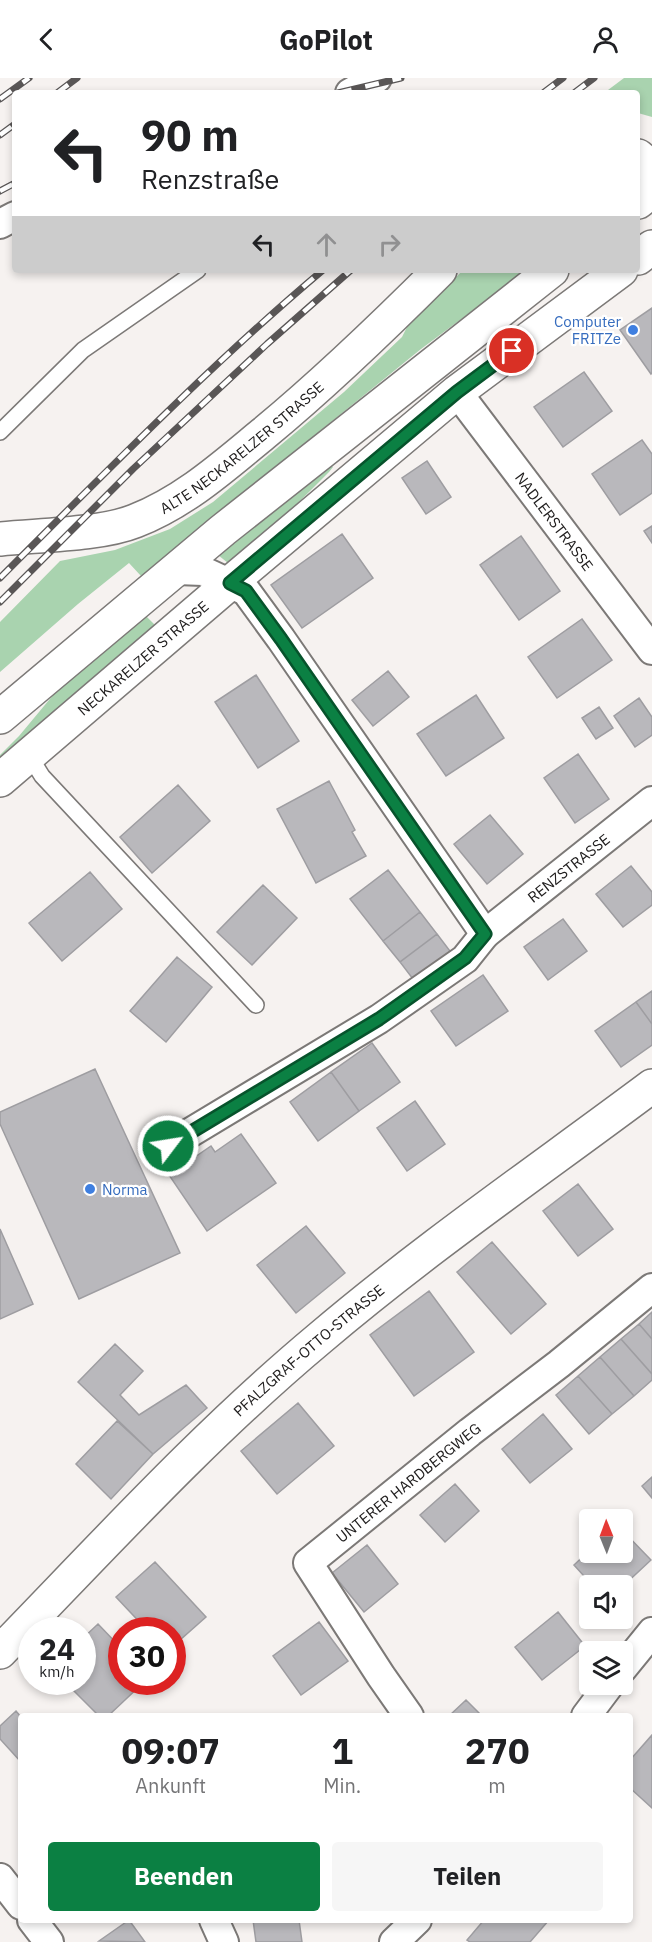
<!DOCTYPE html>
<html lang="de">
<head>
<meta charset="utf-8">
<style>
  :root { --surface:#fff; --page:#f6f6f6; --text:#202124; --muted:#757577; --accent:#0b8043 }
  body { margin:0; font-family:"IBM Plex Sans",sans-serif; background:var(--page); color:var(--text); height:100vh; display:flex; flex-direction:column; font-size:22px; white-space:nowrap }
  * { box-sizing:border-box; margin:0 }
  p { font-size:20px; color:var(--muted) }
  .icon { flex:none; width:33px; height:33px; fill:none; stroke:currentColor; stroke-width:2; stroke-linecap:round; stroke-linejoin:round }
  .map { position:relative; flex:1; overflow:hidden }
  .side { position:absolute; left:18px; top:1635px; width:615px; height:210px; display:flex; flex-direction:column; background:var(--surface); border-radius:6px; box-shadow:0 3px 9px #0003 }
  .side>* { flex:none }
  .hud { position:absolute; left:12px; top:12px; width:628px; height:183px; border-radius:6px; box-shadow:0 3px 9px #0003; background:#fff; color:var(--text); overflow:hidden }
  .needle { width:39px; rotate:359deg }
  .controls { position:absolute; left:579px; top:1431px; display:grid; gap:12px }
  .controls a { display:grid; place-items:center; width:54px; height:54px; border-radius:6px; background:var(--surface); box-shadow:0 3px 9px #0003; font-size:30px }
  .speed { position:absolute; left:18px; top:1539px; display:flex; gap:12px; font-size:30px; font-weight:700; text-align:center }
  .speed>* { display:grid; place-content:center; width:78px; height:78px; border-radius:50%; background:var(--surface); box-shadow:0 3px 9px #0003; line-height:1 }
  .speed small { font-size:15px; font-weight:400 }
  .speed .limit { border:9px solid #d22; background:#fff; color:#111 }
  .pin { position:absolute; display:grid; place-items:center; width:51px; height:51px; color:#fff; margin:-26px; border:3px solid #fff; border-radius:50%; box-shadow:0 2px 6px #0007 }
  .me { position:absolute; width:66px; margin:-33px; rotate:59deg; stroke-linejoin:round; filter:drop-shadow(0 0 4px #0008) }
  .turn { display:flex; align-items:center; gap:21px; height:126px; padding:0 30px; font-size:27px }
  .turn .icon { width:78px; height:78px; stroke-width:2.5 }
  .turn b { display:block; font-size:42px; line-height:51px }
  .lanes { display:flex; align-items:center; height:57px; padding:0 30px; background:#0003; justify-content:center; gap:30px; direction:ltr }
  .lanes .off { opacity:.35 }
  .eta { display:flex; justify-content:space-evenly; align-items:center; height:102px; text-align:center }
  .eta b { font-size:36px; font-weight:700; line-height:42px }
  .primary-button { display:flex; gap:12px; margin-top:auto; padding:12px 30px }
  .primary-button a { flex:1; height:69px; border-radius:6px; background:var(--accent); color:#fff; font-size:24px; font-weight:700; line-height:69px; text-align:center }
  .primary-button a+a { background:var(--page); color:var(--text) }
  header { display:flex; justify-content:space-between; align-items:center; height:78px; padding:0 30px; background:var(--surface); font-size:27px; font-weight:700 }
  .map>svg:first-child { display:block }
  .green { fill:#a9d3af }
  .building { fill:#b9b8bc; stroke:#9e9da1; stroke-width:1.5 }
  .lines { fill:none; stroke-linecap:round; stroke-linejoin:round }
  .service-casing { stroke:#7c7977; stroke-width:18 }
  .minor-casing { stroke:#7c7977; stroke-width:32 }
  .tertiary-casing { stroke:#7c7977; stroke-width:36 }
  .primary-casing { stroke:#7c7977; stroke-width:36 }
  .service { stroke:#fff; stroke-width:15 }
  .minor { stroke:#fff; stroke-width:28 }
  .tertiary { stroke:#fff; stroke-width:33 }
  .primary { stroke:#fff; stroke-width:33 }
  .rail-casing { stroke:#595656; stroke-width:7 }
  .rail { stroke:#fff; stroke-width:4.5; stroke-dasharray:14; stroke-linecap:butt }
  .route-casing { stroke:#07532c; stroke-width:15 }
  .route { stroke:#0b8043; stroke-width:10 }
  .shop-dot { fill:#3f7fe0; stroke:#fff; stroke-width:2 }
  .labels { text-anchor:middle; dominant-baseline:central; stroke-width:4.5; stroke-linejoin:round; paint-order:stroke }
  .shop-label { font-size:15px; fill:#366cbe; stroke:#fff; text-anchor:end }
  .street-label { font-size:15px; fill:#222020; stroke:#fff }
</style>
</head>
<body>
<header><svg class="icon" aria-label="back" viewBox="0 0 24 24"><path d="M15 5l-7 7 7 7"/></svg>GoPilot<svg class="icon" aria-label="person" viewBox="0 0 24 24"><circle cx="12" cy="8" r="4"/><path d="M4 21q1-7 8-7t8 7"/></svg></header>
<div class="map">
<svg width="652" height="1864" viewBox="0 0 652 1864">
  <rect width="100%" height="100%" fill="#f6f2f0"/>
  <path class="green" d="M624,0H652V39L638,35V15H604Z
    M463,192H527L421,271L141,498L129,485L78,526L0,594V544L60,483L115,472L170,451L213,424L344,314L402,259L407,249Z
    M327,383L333,389L329,394L297,426L228,485L218,477Z
    M144,536L156,548L0,685V677L19,658L54,616Z"/>
  <path class="building" d="M652,230V295L651,296L620,252Z
    M584,294L612,333L563,369L534,329Z
    M642,362L652,376V415L620,437L592,396Z
    M427,383L451,419L426,436L402,400Z
    M652,448V465L644,453Z
    M342,456L373,500L302,550L271,507Z
    M521,458L560,513L519,542L480,487Z
    M582,541L612,582L557,620L528,579Z
    M388,593L409,619L373,648L352,622Z
    M256,597L299,663L258,690L215,624Z
    M476,617L504,660L446,698L417,656Z
    M639,620L652,639V657L635,669L614,638Z
    M599,629L613,650L596,661L582,640Z
    M578,676L609,721L575,745L544,700Z
    M329,703L355,752L352,754L366,778L316,805L277,731Z
    M178,707L210,743L152,795L120,759Z
    M490,737L523,776L487,806L454,766Z
    M631,788L652,814V827L623,849L596,816Z
    M388,792L420,834L383,863L350,821Z
    M90,794L122,831L62,883L29,845Z
    M263,807L297,840L252,887L217,854Z
    M420,834L437,856L400,884L383,863Z
    M563,841L587,873L548,902L524,869Z
    M437,856L453,877L416,905L400,884Z
    M177,879L212,909L166,964L130,933Z
    M483,897L508,933L456,968L431,933Z
    M652,913V946L636,924Z
    M636,924L652,946V967L621,989L595,953Z
    M372,965L400,1004L359,1033L331,994Z
    M95,991L180,1175L79,1221L0,1046V1034Z
    M331,994L359,1033L318,1063L290,1024Z
    M415,1023L445,1066L407,1093L377,1050Z
    M241,1056L276,1105L207,1153L169,1097L211,1068L215,1074Z
    M578,1106L613,1151L578,1178L543,1133Z
    M306,1148L345,1195L296,1235L257,1187Z
    M0,1151L33,1226L0,1241Z
    M492,1164L546,1226L511,1256L457,1194Z
    M429,1213L474,1274L414,1318L370,1257Z
    M652,1234V1261L639,1246Z
    M639,1246L652,1261V1296L621,1261Z
    M621,1261L652,1296V1302L634,1318L600,1279Z
    M115,1266L143,1293L120,1317L139,1337L186,1307L207,1330L153,1376L78,1304Z
    M600,1279L634,1318L612,1336L578,1298Z
    M578,1298L612,1336L589,1356L556,1317Z
    M298,1325L334,1368L277,1416L241,1373Z
    M543,1336L572,1371L530,1405L502,1371Z
    M117,1343L153,1376L111,1421L76,1386Z
    M652,1399V1420L642,1408Z
    M455,1406L479,1433L445,1464L420,1437Z
    M622,1452L651,1482L622,1509V1508H593L574,1487L590,1472V1474H622Z
    M367,1467L398,1506L364,1534L332,1495Z
    M155,1484L206,1539L172,1569V1552H147L116,1519Z
    M558,1534L585,1568L542,1602L515,1569Z
    M319,1544L348,1583L301,1617L273,1578Z
    M98,1546L122,1571V1604H144L108,1638H99L65,1604H82V1561Z
    M466,1622L482,1638H449Z
    M16,1633L21,1639V1684L0,1661V1648Z
    M652,1657V1730L630,1710V1682Z
    M129,1842L145,1864L99,1863Z
    M253,1842H299L302,1864H256Z
    M484,1842H549L530,1864H470L467,1862Z"/>
  <g class="lines">
    <g class="service-casing">
      <path id="service" d="M0,354L83,272L198,192
        M29,677L42,698L256,927"/>
    </g>
    <g class="minor-casing">
      <g id="minor">
        <path d="M350,15L377,0"/>
        <path d="M0,146L15,138"/>
        <path id="s1" d="M457,314L652,572"/>
        <path id="s2" d="M177,492L203,493L246,513L281,561L485,856L652,723"/>
        <path d="M168,1068L379,941L465,881L485,856"/>
        <path d="M622,1591L652,1554"/>
        <path id="s3" d="M409,1638L381,1598L308,1485L470,1354L559,1286L652,1210"/>
        <path d="M586,1638L610,1606"/>
        <path d="M0,1800L21,1827"/>
        <path d="M32,1842L49,1864"/>
        <path d="M214,1842L224,1864"/>
        <path d="M394,1864L417,1842"/>
      </g>
    </g>
    <g class="tertiary-casing">
      <g id="tertiary">
        <path d="M638,78L652,90"/>
        <path id="s4" d="M0,461C39,457 100,457 135,443C184,424 223,389 263,356C325,305 383,249 440,192"/>
        <path id="s5" d="M0,1574C104,1467 205,1356 320,1260C426,1170 541,1091 652,1008"/>
      </g>
    </g>
    <g class="primary-casing">
      <g id="primary">
        <path d="M638,124L652,113"/>
        <path d="M638,180L652,169"/>
        <path d="M0,639L223,452L552,192"/>
        <path id="s6" d="M0,702L230,505L457,314L621,192"/>
      </g>
    </g>
    <use href="#service" class="service"/>
    <use href="#minor" class="minor"/>
    <use href="#tertiary" class="tertiary"/>
    <use href="#primary" class="primary"/>
    <g class="rail-casing">
      <path id="rail" d="M57,15L77,0
        M338,15L401,0
        M543,15L563,0
        M574,15L594,0
        M0,21L29,0
        M0,57L15,46
        M0,113L15,105
        M0,500C105,395 209,288 323,192
        M0,524L133,391L267,266L351,192"/>
    </g>
    <use href="#rail" class="rail"/>
  </g>
  <g class="lines">
    <g class="route-casing">
      <path id="route" d="M168,1068L379,941L465,880L485,856L281,561L246,513L230,505L457,314L512,273"/>
    </g>
    <use href="#route" class="route"/>
  </g>
  <g class="shop-dot">
    <circle cx="633" cy="252" r="6"/>
    <circle cx="90" cy="1111" r="6"/>
  </g>
  <g class="labels">
    <g class="shop-label">
      <text x="621" y="243">Computer<tspan x="621" dy="17">FRITZe</tspan></text>
      <text x="102" y="1111" text-anchor="start">Norma</text>
    </g>
    <g class="street-label">
      <text stroke="none"><textPath href="#s4" startOffset="267">ALTE NECKARELZER STRASSE</textPath></text>
      <text stroke="none"><textPath href="#s1" startOffset="162">NADLERSTRASSE</textPath></text>
      <text stroke="none"><textPath href="#s6" startOffset="188">NECKARELZER STRASSE</textPath></text>
      <text stroke="none"><textPath href="#s2" startOffset="598">RENZSTRASSE</textPath></text>
      <text stroke="none"><textPath href="#s5" startOffset="432">PFALZGRAF-OTTO-STRASSE</textPath></text>
      <text stroke="none"><textPath href="#s3" startOffset="312">UNTERER HARDBERGWEG</textPath></text>
    </g>
  </g>
</svg>
<div class="controls">
<a><svg class="needle" viewBox="-14 -14 28 28"><path d="M0-13l5 13h-10z" fill="#e53935"/><path d="M0 13l5-13h-10z" fill="#757577"/></svg></a>
<a><svg class="icon" aria-label="sound" viewBox="0 0 24 24"><path d="M4 9h4l5-4v14l-5-4H4zM17 9q2 3 0 6"/></svg></a>
<a><svg class="icon" aria-label="layers" viewBox="0 0 24 24"><path d="M12 4l9 5-9 5-9-5zM3 14l9 5 9-5"/></svg></a>
</div>
<div class="speed"><div>24<small>km/h</small></div><div class="limit">30</div></div>
<div class="pin" style="left:512px;top:273px;background:#d93025"><svg class="icon" aria-label="arrive" viewBox="0 0 24 24"><path d="M6 21V4h12l-3 4 3 4H6"/></svg></div>
<svg class="me" style="left:168px;top:1068px" viewBox="-20 -20 40 40"><circle r="17" fill="#0b8043" stroke="#fff" stroke-width="3"/><path d="M0-11L8 9 0 5-8 9z" fill="#fff"/></svg>
<div class="hud">
<div class="turn"><svg class="icon" aria-label="left" viewBox="0 0 24 24"><path d="M17 20v-9H6M10 6l-5 5 5 5"/></svg><div><b>90 m</b>Renzstraße</div></div>
<div class="lanes"><svg class="icon" aria-label="left" viewBox="0 0 24 24"><path d="M17 20v-9H6M10 6l-5 5 5 5"/></svg><svg class="icon off" aria-label="ahead" viewBox="0 0 24 24"><path d="M12 20V5M6 11l6-6 6 6"/></svg><svg class="icon off" aria-label="right" viewBox="0 0 24 24"><path d="M7 20v-9h11M14 6l5 5-5 5"/></svg></div>
</div>
<section class="side">
<div class="eta">
<div><b>09:07</b><p>Ankunft</p></div>
<div><b>1</b><p>Min.</p></div>
<div><b>270</b><p>m</p></div>
</div>
<div class="primary-button"><a>Beenden</a><a>Teilen</a></div>
</section>
</div>
</body>
</html>
